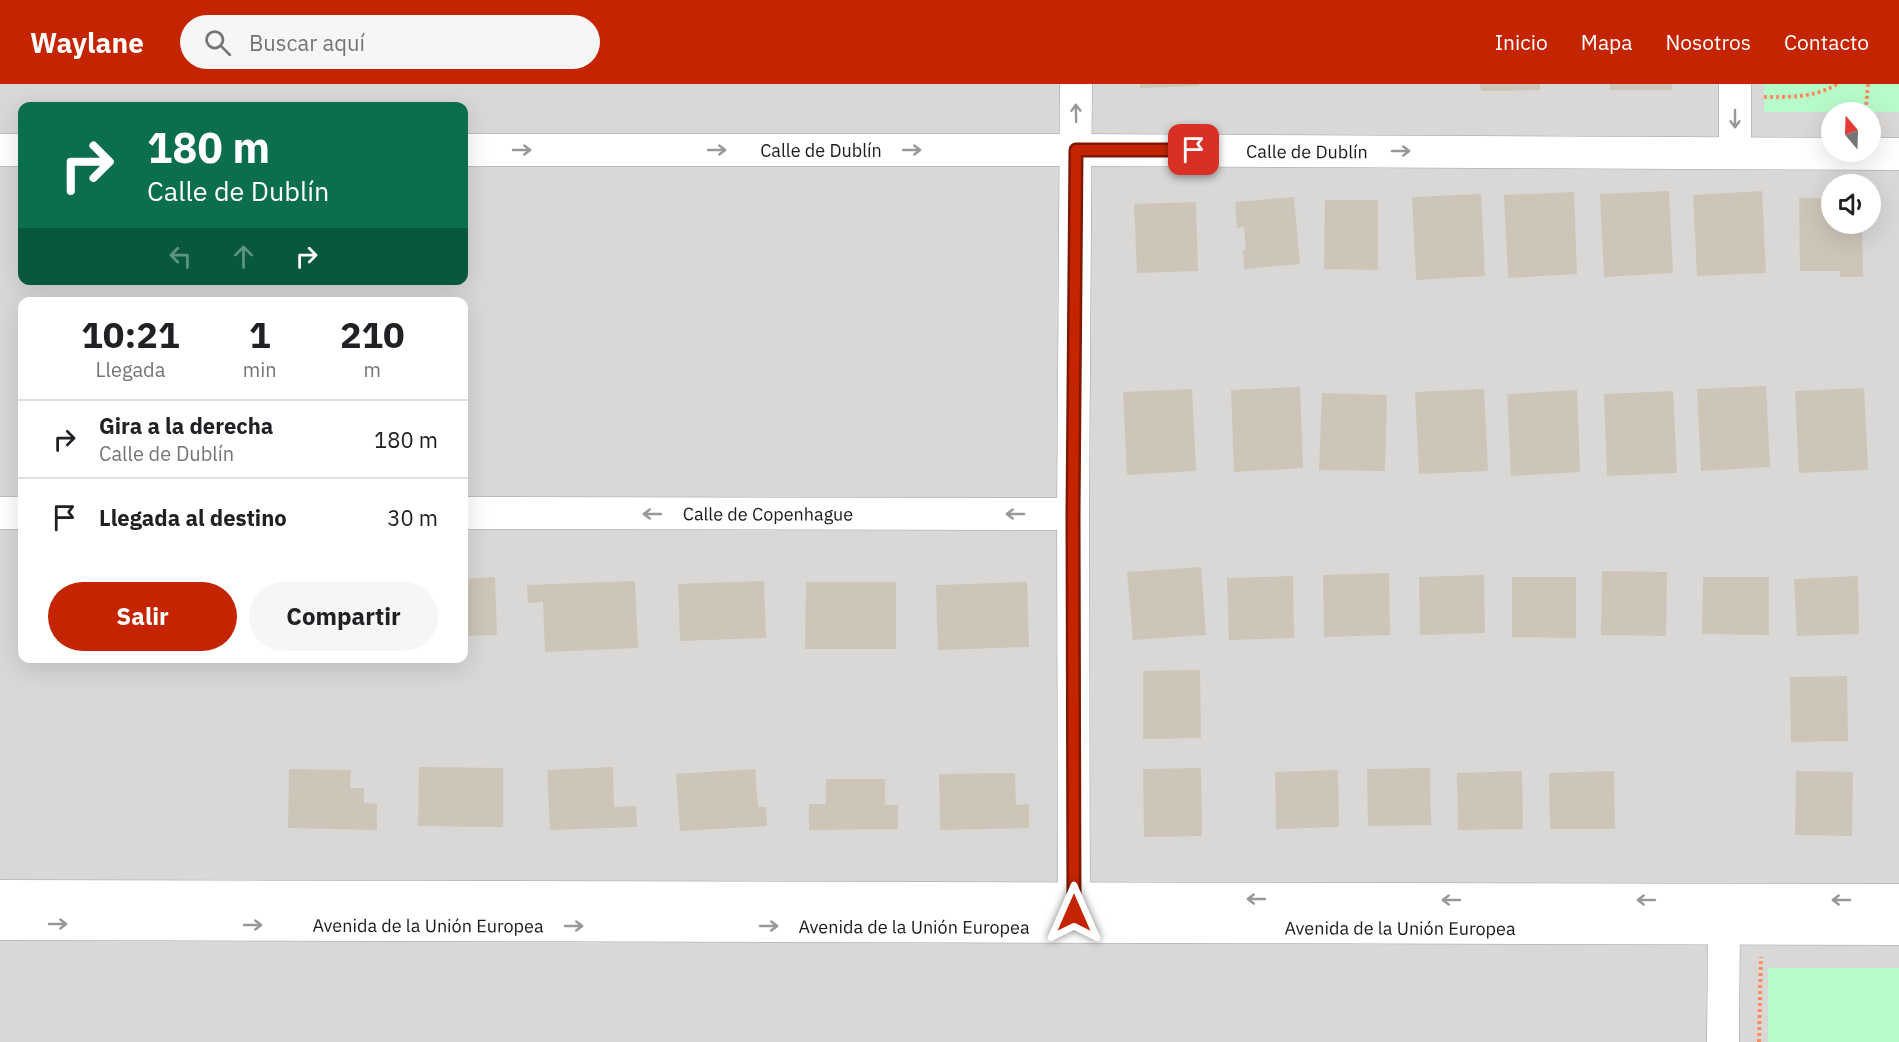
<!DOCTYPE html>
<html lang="es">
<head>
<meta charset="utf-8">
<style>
  :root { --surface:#fff; --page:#f6f6f6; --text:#202124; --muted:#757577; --line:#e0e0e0; --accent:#c52400 }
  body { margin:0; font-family:"IBM Plex Sans",sans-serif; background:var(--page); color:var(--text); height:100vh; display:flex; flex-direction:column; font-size:22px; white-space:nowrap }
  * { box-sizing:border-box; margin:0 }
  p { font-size:20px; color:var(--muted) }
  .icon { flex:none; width:33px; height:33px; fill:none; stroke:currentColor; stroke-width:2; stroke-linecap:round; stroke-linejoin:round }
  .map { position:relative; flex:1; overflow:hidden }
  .sheet { position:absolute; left:18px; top:213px; width:450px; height:366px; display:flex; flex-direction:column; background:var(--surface); border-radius:12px; box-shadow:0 6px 24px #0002 }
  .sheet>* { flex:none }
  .guide { position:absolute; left:18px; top:18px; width:450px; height:183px; border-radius:12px; box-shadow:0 6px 24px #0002; background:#0b6e4f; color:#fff; overflow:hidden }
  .needle { width:39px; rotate:341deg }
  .controls { position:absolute; left:1821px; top:18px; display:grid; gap:12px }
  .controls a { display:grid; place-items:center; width:60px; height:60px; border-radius:50%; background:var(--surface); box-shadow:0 6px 24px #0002; font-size:30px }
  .pin { position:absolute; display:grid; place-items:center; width:51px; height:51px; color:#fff; margin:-26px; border-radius:12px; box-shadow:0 3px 9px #0006 }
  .me { position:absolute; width:66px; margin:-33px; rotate:0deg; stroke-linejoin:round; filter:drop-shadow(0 0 4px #0008) }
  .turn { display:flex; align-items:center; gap:21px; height:126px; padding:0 30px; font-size:27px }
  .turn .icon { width:78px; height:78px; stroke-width:2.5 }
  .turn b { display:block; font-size:42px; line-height:51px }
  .lanes { display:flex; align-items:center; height:57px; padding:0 30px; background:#0003; justify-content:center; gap:30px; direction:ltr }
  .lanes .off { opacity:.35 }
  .eta { display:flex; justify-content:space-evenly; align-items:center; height:102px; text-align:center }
  .eta b { font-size:36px; font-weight:700; line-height:42px }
  .button { display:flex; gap:12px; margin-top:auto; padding:12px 30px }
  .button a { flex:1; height:69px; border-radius:36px; background:var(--accent); color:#fff; font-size:24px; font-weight:700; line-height:69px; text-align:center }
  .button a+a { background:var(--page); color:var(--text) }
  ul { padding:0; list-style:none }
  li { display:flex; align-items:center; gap:18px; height:78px; padding:0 30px; border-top:2px solid var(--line) }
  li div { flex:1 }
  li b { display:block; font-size:22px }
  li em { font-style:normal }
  header { display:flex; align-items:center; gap:36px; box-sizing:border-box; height:84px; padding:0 30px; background:var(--accent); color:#fff }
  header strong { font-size:28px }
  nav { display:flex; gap:33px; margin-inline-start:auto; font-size:21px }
  .search { width:420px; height:54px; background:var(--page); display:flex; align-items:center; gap:15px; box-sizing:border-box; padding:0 21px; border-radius:33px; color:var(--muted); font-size:22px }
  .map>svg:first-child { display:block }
  .residential { fill:#d9d8d7; fill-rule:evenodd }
  .park { fill:#b8fbca }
  .building { fill:#cdc5b8 }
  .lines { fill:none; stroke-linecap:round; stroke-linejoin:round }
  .minor-casing { stroke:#a2a2a2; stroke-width:33 }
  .path { stroke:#ff8c5e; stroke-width:4; stroke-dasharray:3 3; stroke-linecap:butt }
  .minor { stroke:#fff; stroke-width:32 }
  .oneway { stroke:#989898 }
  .route-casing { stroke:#801700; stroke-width:15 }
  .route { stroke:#c52400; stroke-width:10 }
  .labels { text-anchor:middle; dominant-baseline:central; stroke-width:6; stroke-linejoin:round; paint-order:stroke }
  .street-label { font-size:18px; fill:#1b1b1b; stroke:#fff }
</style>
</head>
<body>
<header>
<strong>Waylane</strong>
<div class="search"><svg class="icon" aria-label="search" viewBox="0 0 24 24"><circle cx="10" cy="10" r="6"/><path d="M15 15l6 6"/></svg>Buscar aquí</div>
<nav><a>Inicio</a><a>Mapa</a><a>Nosotros</a><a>Contacto</a></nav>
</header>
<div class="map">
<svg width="1899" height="958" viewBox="0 0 1899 958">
  <rect width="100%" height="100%" fill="#edebdf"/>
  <path class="residential" d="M0,0H1899V958H0ZM22,22H464V196H22ZM1832,28H1870V68H1832ZM1832,100H1870V140H1832ZM22,218H464V574H22Z"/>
  <path class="park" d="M1764,0H1899V28H1764Z
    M1768,884H1899V958H1768Z"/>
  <path class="building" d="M1140,0H1199V2L1140,4Z
    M1480,0H1540V6L1481,7Z
    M1610,0H1672V6H1610Z
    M1669,107L1673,189L1604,193L1600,110Z
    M1762,107L1766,189L1697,192L1693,111Z
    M1574,108L1577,190L1508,194L1504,111Z
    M1481,110L1485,192L1416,196L1412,113Z
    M1294,113L1300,180L1244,185L1243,166L1246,165L1244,143L1237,144L1235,118Z
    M1799,114H1832V140H1862L1863,193H1840V187H1800Z
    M1325,116H1378V186L1324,185Z
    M1196,118L1198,187L1137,189L1134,120Z
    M1766,302L1770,383L1701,387L1697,305Z
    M1300,303L1303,384L1234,388L1231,306Z
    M1864,304L1868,386L1799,389L1795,307Z
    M1192,305L1196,387L1127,391L1123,308Z
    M1484,305L1488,387L1419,390L1415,308Z
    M1577,306L1580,388L1511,392L1507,310Z
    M1673,307L1677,389L1607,392L1604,310Z
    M1322,309L1387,311L1385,387L1319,386Z
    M1201,483L1206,551L1133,556L1127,488Z
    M1602,487L1667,488L1666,552L1601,551Z
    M1389,489L1390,551L1324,553L1323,491Z
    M1484,491L1485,549L1420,551L1419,493Z
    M1293,492L1294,554L1229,556L1227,494Z
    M1858,492L1859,550L1797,552L1794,495Z
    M495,493L497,551L464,552V495Z
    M1512,493H1576V554L1512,553Z
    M1703,493H1769V551L1702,550Z
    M635,497L638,564L545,568L543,518L528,519L527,501Z
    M764,497L766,554L680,557L678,500Z
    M806,498H896V565H805Z
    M1027,498L1029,563L938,566L936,501Z
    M1200,586L1201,654L1143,655V587Z
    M1847,592L1848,657L1791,658L1790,593Z
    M419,683L503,684V743L418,742Z
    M613,683L614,723L636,722L637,743L550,746L547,686Z
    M1201,684L1202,752L1144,753L1143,685Z
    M1430,684L1431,741L1368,742L1367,685Z
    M289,685L351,686L350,704H364V719L377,720V746L288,744Z
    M755,685L758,723H766L767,742L680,747L676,690Z
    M1338,686L1339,743L1276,745L1275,688Z
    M1522,687L1523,745L1458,746L1457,689Z
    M1614,687L1615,745H1550L1549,689Z
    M1796,687L1853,688L1852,752L1795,751Z
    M1015,689L1016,721L1029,720V744L940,746L939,690Z
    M826,695H885V721H898V745L809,746V720H826Z"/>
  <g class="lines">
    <g class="minor-casing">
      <g id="minor">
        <path d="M1735,0V69"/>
        <path d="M0,66H22"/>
        <path id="s1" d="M464,66H1076L1899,70"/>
        <path d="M0,429H22"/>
        <path id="s2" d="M464,429L1073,430"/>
        <path d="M0,812L1899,816"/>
        <path d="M1074,836L1073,430L1076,0"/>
        <path id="s3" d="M0,840L1899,845"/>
        <path d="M1723,958L1724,845"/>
      </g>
    </g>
    <path class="path" d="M1868,0L1866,24L1869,28
      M1764,13C1790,13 1814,14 1837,0
      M1870,30L1879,40
      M1759,958L1761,873"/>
    <use href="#minor" class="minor"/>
  </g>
  <defs><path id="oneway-shaft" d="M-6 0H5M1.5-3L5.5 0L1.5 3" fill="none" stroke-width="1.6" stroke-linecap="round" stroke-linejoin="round" transform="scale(1.5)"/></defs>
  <g class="oneway">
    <use href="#oneway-shaft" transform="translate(1076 29) rotate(-91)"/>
    <use href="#oneway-shaft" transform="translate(1735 35) rotate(90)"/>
    <use href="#oneway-shaft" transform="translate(522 66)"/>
    <use href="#oneway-shaft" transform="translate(717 66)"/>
    <use href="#oneway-shaft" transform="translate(912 66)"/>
    <use href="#oneway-shaft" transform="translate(1401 67)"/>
    <use href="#oneway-shaft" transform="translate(652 430) rotate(-180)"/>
    <use href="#oneway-shaft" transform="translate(1015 430) rotate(-180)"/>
    <use href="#oneway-shaft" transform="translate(1256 815) rotate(-180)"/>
    <use href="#oneway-shaft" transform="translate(1451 816) rotate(-180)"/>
    <use href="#oneway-shaft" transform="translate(1646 816) rotate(-180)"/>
    <use href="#oneway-shaft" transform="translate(1841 816) rotate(180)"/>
    <use href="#oneway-shaft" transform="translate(58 840)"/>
    <use href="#oneway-shaft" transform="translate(253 841)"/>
    <use href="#oneway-shaft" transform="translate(574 842)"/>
    <use href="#oneway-shaft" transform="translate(769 842)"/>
  </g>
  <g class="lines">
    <g class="route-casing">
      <path id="route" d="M1074,829L1073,430L1076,66H1194"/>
    </g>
    <use href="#route" class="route"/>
  </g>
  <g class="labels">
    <g class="street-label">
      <text stroke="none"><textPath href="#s1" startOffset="357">Calle de Dublín</textPath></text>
      <text stroke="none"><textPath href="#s1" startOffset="843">Calle de Dublín</textPath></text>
      <text stroke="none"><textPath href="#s2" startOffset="304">Calle de Copenhague</textPath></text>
      <text stroke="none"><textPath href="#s3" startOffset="428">Avenida de la Unión Europea</textPath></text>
      <text stroke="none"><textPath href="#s3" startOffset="914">Avenida de la Unión Europea</textPath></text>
      <text stroke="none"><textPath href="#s3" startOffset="1400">Avenida de la Unión Europea</textPath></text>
    </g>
  </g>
</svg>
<div class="controls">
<a><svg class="needle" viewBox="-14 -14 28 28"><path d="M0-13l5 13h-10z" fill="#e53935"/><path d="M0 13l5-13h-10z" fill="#757577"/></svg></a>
<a><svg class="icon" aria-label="sound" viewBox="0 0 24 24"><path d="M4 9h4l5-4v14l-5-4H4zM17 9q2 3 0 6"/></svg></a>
</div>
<div class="pin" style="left:1194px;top:66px;background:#d93025"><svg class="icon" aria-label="arrive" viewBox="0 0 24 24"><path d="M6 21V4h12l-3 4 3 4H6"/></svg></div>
<svg class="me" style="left:1074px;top:829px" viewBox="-20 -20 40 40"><path d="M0-17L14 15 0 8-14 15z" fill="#c52400" stroke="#fff" stroke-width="4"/></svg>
<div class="guide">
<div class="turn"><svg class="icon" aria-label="right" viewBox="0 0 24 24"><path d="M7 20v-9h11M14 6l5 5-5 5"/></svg><div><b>180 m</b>Calle de Dublín</div></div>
<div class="lanes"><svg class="icon off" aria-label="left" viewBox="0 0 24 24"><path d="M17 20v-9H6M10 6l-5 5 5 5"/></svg><svg class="icon off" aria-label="ahead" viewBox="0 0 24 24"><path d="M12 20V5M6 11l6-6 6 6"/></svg><svg class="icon" aria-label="right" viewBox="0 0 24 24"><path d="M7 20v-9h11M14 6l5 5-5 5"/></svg></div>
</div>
<section class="sheet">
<div class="eta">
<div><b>10:21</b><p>Llegada</p></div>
<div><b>1</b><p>min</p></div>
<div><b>210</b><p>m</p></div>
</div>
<ul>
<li><svg class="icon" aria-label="right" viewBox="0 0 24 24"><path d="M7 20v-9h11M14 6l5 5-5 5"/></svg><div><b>Gira a la derecha</b><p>Calle de Dublín</p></div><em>180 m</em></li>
<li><svg class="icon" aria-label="arrive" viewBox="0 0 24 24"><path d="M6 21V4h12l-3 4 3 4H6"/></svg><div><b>Llegada al destino</b></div><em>30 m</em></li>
</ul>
<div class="button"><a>Salir</a><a>Compartir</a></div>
</section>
</div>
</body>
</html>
